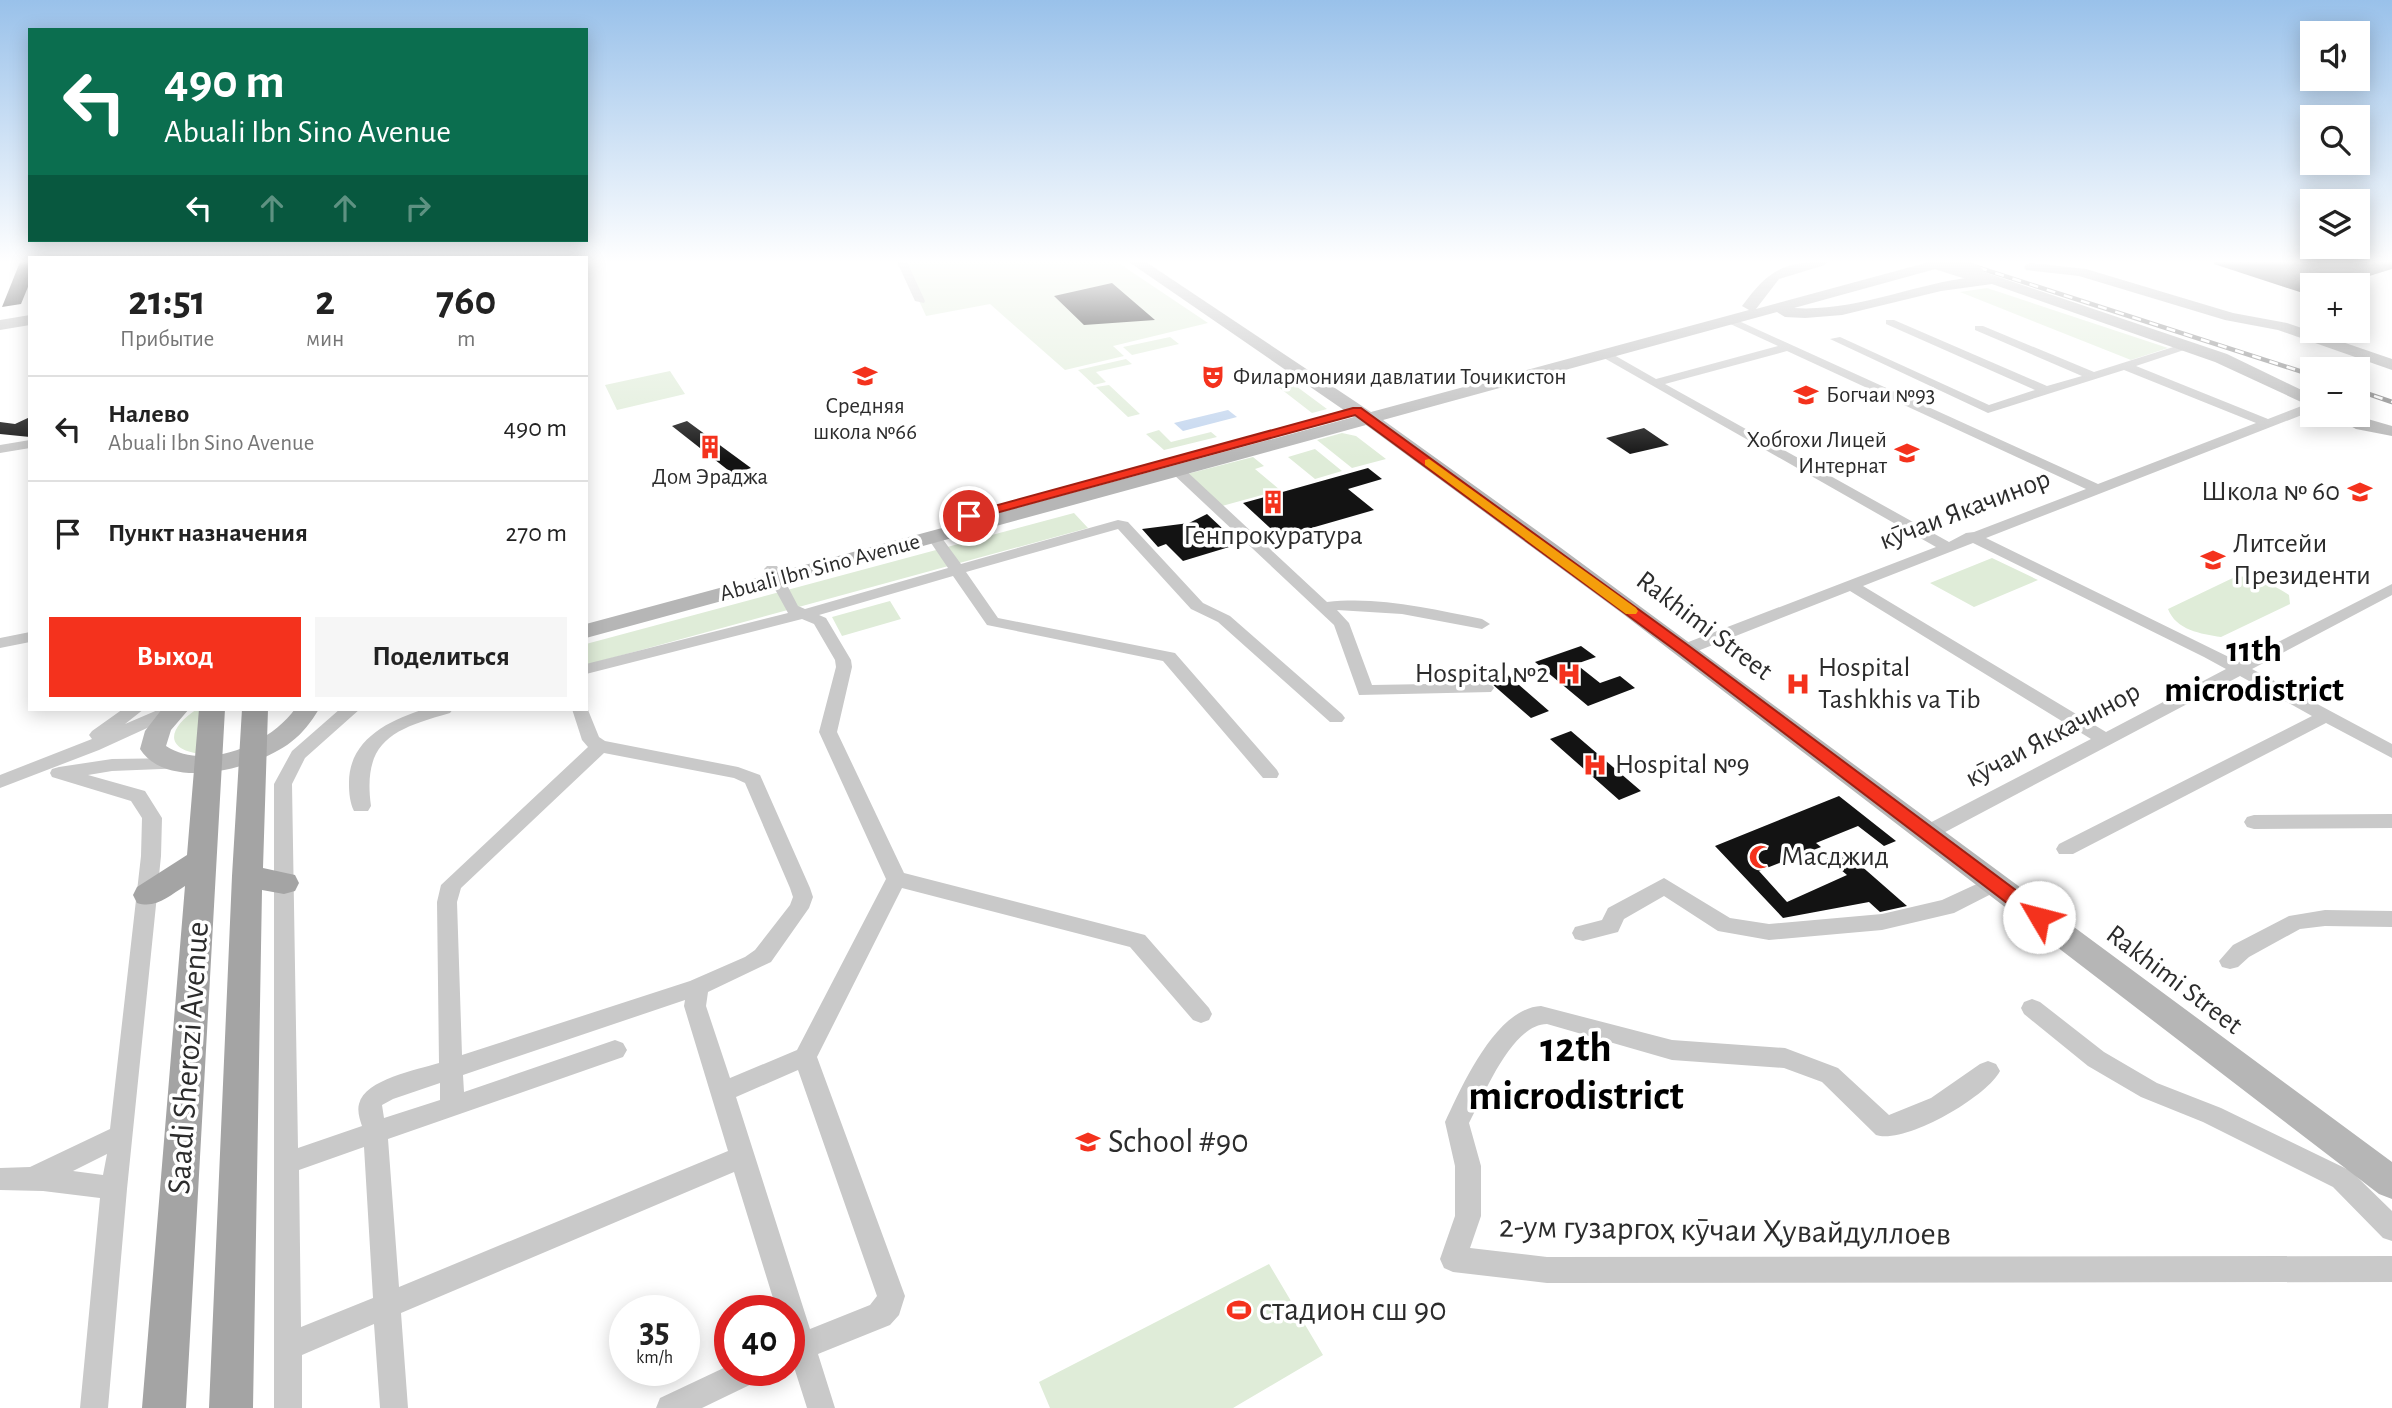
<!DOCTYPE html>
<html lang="ru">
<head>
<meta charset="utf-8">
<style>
  :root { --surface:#fff; --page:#f6f6f6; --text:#222; --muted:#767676; --line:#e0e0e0; --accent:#f4321d }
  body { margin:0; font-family:"Alegreya Sans",sans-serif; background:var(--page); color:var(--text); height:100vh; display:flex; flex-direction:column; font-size:26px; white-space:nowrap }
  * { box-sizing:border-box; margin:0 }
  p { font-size:23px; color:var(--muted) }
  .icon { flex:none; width:38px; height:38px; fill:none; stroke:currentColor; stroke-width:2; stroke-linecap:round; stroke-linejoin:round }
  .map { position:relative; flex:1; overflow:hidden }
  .drawer { position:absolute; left:28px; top:256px; width:560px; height:455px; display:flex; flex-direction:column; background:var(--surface); border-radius:0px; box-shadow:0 4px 18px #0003 }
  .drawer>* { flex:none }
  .top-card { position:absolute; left:28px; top:28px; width:560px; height:214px; border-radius:0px; box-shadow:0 4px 18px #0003; background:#0b6e4f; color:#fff; overflow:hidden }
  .controls { position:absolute; left:2300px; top:21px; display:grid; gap:14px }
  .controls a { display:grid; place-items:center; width:70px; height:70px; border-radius:0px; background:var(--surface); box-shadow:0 4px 18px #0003; font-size:35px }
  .speed { position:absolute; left:609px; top:1295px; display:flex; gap:14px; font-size:35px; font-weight:700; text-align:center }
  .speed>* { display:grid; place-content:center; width:91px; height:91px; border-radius:50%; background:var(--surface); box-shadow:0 4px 18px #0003; line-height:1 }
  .speed small { font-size:18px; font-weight:400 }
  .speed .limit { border:10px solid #d22; background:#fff; color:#111 }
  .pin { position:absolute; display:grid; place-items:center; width:60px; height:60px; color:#fff; margin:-30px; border:4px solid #fff; border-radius:50%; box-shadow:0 2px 7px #0007 }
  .me { position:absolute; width:77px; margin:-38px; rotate:307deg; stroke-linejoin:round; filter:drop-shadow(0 0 5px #0008) }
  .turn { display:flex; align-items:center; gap:24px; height:147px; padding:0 21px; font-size:32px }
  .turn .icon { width:91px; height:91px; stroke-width:2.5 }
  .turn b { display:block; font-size:49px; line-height:60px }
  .lanes { display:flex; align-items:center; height:66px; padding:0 21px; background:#0003; justify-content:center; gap:35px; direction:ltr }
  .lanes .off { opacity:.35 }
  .eta { display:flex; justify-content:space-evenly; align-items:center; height:119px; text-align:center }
  .eta b { font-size:42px; font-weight:700; line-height:49px }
  .cta { display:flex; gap:14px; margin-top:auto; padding:14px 21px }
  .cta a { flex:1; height:80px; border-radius:0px; background:var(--accent); color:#fff; font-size:28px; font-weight:700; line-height:80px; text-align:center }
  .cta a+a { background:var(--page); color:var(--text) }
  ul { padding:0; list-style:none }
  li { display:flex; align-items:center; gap:21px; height:105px; padding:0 21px; border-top:2px solid var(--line) }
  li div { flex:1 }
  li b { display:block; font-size:26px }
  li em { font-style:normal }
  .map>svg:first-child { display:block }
  .green { fill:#dfecd8 }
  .water { fill:#c2d5ee }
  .building { fill:#131313 }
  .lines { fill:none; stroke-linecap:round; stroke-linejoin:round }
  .street { fill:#c9c9c9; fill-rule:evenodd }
  .secondary { fill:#b6b6b6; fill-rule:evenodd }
  .primary { fill:#a4a4a4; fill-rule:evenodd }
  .rail-casing { stroke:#818181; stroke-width:4.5 }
  .rail { stroke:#fff; stroke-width:2.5; stroke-dasharray:9; stroke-linecap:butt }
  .secondary-bridge { stroke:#b6b6b6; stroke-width:17 }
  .route { fill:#f4321d; stroke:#9f2013; stroke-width:2 }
  .slow { fill:#f59e0b }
  .labels { text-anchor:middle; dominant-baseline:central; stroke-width:7; stroke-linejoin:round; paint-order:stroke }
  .far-poi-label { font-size:23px; fill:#2c2c2c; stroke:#fff; text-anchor:start }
  .far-street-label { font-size:23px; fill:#2c2c2c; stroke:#fff }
  .poi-label { font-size:28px; fill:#2c2c2c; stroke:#fff; text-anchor:start }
  .street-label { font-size:28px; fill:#2c2c2c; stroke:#fff }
  .near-street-label { font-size:33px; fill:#2c2c2c; stroke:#fff }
  .near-poi-label { font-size:33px; fill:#2c2c2c; stroke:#fff; text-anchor:start }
  .district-label { font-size:35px; font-weight:bold; fill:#000; stroke:#fff }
  .near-district-label { font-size:42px; font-weight:bold; fill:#000; stroke:#fff }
</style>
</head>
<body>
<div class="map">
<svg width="2392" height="1408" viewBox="0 0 2392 1408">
  <rect width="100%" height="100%" fill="#fff"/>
  <path class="green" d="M895,262H1117L1208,323L1113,346L1124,356L1065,370L990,304L926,316L911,283Z
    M1987,288L2168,348L2131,360L1960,292Z
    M1170,337L1179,344L1132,355L1123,347Z
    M1126,359L1132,364L1096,372L1106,382L1094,385L1078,370Z
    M670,371L685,394L617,410L605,385Z
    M1277,372L1327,409L1312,413L1263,375Z
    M1109,385L1140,414L1128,417L1096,387Z
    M1159,430L1171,442L1211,432L1217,437L1164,450L1146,434Z
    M1342,433L1356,436L1386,459L1352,468L1317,440Z
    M1315,449L1342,471L1315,479L1288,457Z
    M1253,457L1264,466L1255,469L1280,490L1222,506L1187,474Z
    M1074,513L1088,528L586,665V644Z
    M1992,558L2038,580L1974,607L1930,583Z
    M2237,576C2258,577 2272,584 2289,595L2290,604L2221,637C2201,634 2176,630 2168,609Z
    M890,601L901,619L842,636L832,617Z
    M197,709H203L200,754C161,748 171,726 197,709Z
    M1269,1264L1323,1355L1233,1408H1050L1039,1382Z"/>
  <path class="water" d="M1228,410L1237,417L1183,431L1174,423Z"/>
  <path class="building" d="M20,262H30V282L21,304L2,307Z
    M2214,262H2392V269L2340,285H2312V296L2214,264Z
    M1112,283L1155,320L1084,325L1054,296Z
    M30,417V437L0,434V422L15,424Z
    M687,421L751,468L733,474L672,426Z
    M1644,428L1669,445L1630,454L1606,438Z
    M1368,468L1382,479L1348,489L1374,510L1280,537L1243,503Z
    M1207,514L1239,544L1183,561L1166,544L1158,547L1142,529L1189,523Z
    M1581,646L1596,657L1576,664L1600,683L1620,676L1635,688L1588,706L1535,662Z
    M1502,670L1549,711L1531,718L1483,676Z
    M1571,731L1641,791L1619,800L1550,739Z
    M1839,796L1896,841L1884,846L1858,826L1816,843L1821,847L1759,871L1787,902L1847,875L1827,858L1851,857L1907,906L1880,912L1869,902L1783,918L1715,846Z"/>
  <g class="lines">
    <path class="street" d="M897,262H907L925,301L924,303L915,301Z
      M1730,317L2098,484L2256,423L2124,370L1988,413L1830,339L1840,337L1989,405L2035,390L1886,324V320H1894L2047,386L2082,376L1975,330V326H1983L2094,372L2186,343L2190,344V348L2136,366L2268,419L2312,402V411L1986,538L2239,662L2392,584V595L2252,669L2392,744V758L2326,723L2073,854H2059L2056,849L2059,844L2312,716L2240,676L1934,838H1920L1917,833L1920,828L2091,739L1850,591L1690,654H1678L1676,650L1678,646L1936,547L1597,354L1607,351L1656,379L1778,346L1726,322L1724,320ZM1787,351L2086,489L1974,532L1966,533L1949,542L1665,384ZM1973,543L2204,657L2226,669L2106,732L1863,586Z
      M30,440V448L0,453V445Z
      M1177,466L1182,467L1327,602C1379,596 1432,609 1482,619L1490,624L1482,629L1402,614L1337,610L1349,623L1372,685L1485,683L1491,684L1494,688L1491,692L1359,695L1334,625L1172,473V467Z
      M1118,520L1128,522L1203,603L1230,616L1342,714L1345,718L1342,722H1330L1218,622L1191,609L1118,529L966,572L998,618L1175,653L1277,770L1279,774L1277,778H1263L1163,661L987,625L953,576L819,615L826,618L851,660L852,667L837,732L904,873L1145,935L1209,1008L1212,1014L1209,1020L1201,1023L1193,1020L1130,947L902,888L817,1057L905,1296L899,1315L890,1325L818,1354L835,1408H807L793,1364L789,1366V1311H777L734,1172L401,1313L408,1408H380L374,1324L302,1355V1408H274V784L292,751L340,709H360L305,758L292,784L298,1148L362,1126C360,1120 357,1111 359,1104C365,1079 417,1070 439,1063L437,902L441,885L588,747L582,740L572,709H586V705L599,737L605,741L738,767L760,775L810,888L813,897L809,908L771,962L708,992L706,1006L730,1078L797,1050L886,879L819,732L836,667L835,660L814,624L802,619L586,674V664L788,613L764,569L767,566H777L798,606L805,609L948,568L927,537L929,534H939L961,564ZM604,753L734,778L745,783L790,888L793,897L790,905L755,950L745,957L690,981L462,1055L457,902L461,888ZM685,1000L684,1006L728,1151L399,1287L388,1139L623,1057L627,1050L623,1043L615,1040L464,1092L463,1075ZM798,1070L877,1296L870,1305L810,1329L736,1097ZM440,1083V1100L384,1118L382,1105L393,1099ZM364,1147L373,1298L301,1327L299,1170Z
      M30,632V642L0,648V638Z
      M123,709H144L125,724L160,709H183L180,713L99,750L0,788V775L92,739L89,735L92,731Z
      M425,709H453L450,713C394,729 362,740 371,806L368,811H354C350,803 349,793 349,784C348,740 389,720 425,709Z
      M179,758L186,760L188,764L186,768L112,771L88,775L145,791L162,818L161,856L127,1189L108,1408H80L100,1198L43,1191L0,1190V1168L30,1167L110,1129L141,856L142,818L131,801L52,777L50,773L52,769L59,767L112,759ZM107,1154L103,1175L73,1171Z
      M2392,814V828L2254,829L2247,827L2244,822L2247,817L2254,815Z
      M1994,876L2001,879L2004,884L2001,889L1954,913L1882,930L1769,940L1718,931L1664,896L1624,919L1618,932L1583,941L1575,939L1572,933L1575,927L1602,920L1608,908L1664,878L1730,918L1769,924L1882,914L1942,900Z
      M2325,910L2392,911V927L2325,926L2300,929L2249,957L2238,967L2230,969L2222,967L2219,961L2233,945L2289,916Z
      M2032,999L2040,1002L2104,1052L2157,1083L2221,1108L2351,1171L2392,1211V1241L2383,1238L2333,1187L2203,1122L2141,1097L2088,1066L2024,1014L2021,1008L2024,1002Z
      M1541,1006L1672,1040L1785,1048L1838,1068L1889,1115L1931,1098L1980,1064L1988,1061L1996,1064L2000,1071C1987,1097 1904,1145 1876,1135L1822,1082L1784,1068L1672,1060L1547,1024C1512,1024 1484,1095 1469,1123L1481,1166V1216L1470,1248L1547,1257L2392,1256V1282L1547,1283L1453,1272L1444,1268L1440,1259L1455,1216V1166L1445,1122C1462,1086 1496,1008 1541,1006Z
      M730,1365V1370H764L760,1380L702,1408H656L660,1398Z"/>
    <path class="secondary" d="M1129,262H1146L1371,412L1749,310L1742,306C1768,271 1782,261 1827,262L1825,265L1779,279L1756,309L1929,262H1952L1950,265L1794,308C1855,312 1913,284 1973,277L1968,273L1975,269L2227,354L2312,395V407L2215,362L1992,284L1941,291L1842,315L1805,318L1785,317L1777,312L1383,420L1557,545L2392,1162V1199L2379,1194L1623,614L1366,425L586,638V624L1354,417Z
      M2031,263L2086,269L2233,313L2287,323L2392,359V370L2278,330L2225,320L2079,276L2026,270L2024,267L2026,264Z
      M30,315V325L0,330V320Z
      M2330,415H2354L2392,426V436L2356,429Z
      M162,709H189L171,730L166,746C205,772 270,744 295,709H319C311,722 303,733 291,742C258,768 168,793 140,749L145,731Z"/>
    <path class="primary" d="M199,709H225L186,1408H142L185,886C169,896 156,909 137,903L133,895L137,887L187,855Z
      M242,709H268L263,868L295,875L299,883L295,891L284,894L262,890L253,1408H209L232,876Z"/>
    <g class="rail-casing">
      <path id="rail" d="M1961,262L2312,375
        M2357,390L2392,402"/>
    </g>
    <use href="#rail" class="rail"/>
    <path class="secondary-bridge" d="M1940,262L1975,273"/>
  </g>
  <linearGradient id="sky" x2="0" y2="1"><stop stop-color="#99c1ea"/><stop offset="0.57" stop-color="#fff"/><stop offset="1" stop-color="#fff" stop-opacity="0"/></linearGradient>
  <rect width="2392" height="459" fill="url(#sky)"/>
  <path class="route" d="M1353,408H1361L1689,646L2045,912L2048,917L2045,922L2039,924L2032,922L1679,653L1355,415L974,519H965L963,516L965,514Z"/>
  <path class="slow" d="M1429,459L1636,608L1638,611L1636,614H1626L1425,465V460Z"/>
  <defs>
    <g id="school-bare" transform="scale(1.89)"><path d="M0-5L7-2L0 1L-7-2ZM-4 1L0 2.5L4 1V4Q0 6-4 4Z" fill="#f4321d" stroke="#fff" stroke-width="2.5" paint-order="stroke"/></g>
    <g id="theatre-bare" transform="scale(1.89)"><path d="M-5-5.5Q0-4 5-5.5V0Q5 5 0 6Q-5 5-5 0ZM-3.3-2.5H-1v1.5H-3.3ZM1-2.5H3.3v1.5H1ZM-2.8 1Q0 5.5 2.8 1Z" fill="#f4321d" stroke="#fff" stroke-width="2.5" paint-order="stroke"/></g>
    <g id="building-bare" transform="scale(1.89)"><path d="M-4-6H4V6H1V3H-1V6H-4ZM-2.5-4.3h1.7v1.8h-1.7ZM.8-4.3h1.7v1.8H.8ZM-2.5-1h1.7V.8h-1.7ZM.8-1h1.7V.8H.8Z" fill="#f4321d" stroke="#fff" stroke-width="2.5" paint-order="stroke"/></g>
    <g id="hospital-bare" transform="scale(1.89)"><path d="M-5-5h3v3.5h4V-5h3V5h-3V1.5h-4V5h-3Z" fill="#f4321d" stroke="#fff" stroke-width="2.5" paint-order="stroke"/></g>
    <g id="mosque-bare" transform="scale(1.89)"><path d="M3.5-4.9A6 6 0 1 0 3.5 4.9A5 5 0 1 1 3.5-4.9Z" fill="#f4321d" stroke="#fff" stroke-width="2.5" paint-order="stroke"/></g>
    <g id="stadium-bare" transform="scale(1.89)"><path d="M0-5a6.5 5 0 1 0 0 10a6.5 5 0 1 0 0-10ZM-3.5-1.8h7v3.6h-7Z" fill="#f4321d" stroke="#fff" stroke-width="2.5" paint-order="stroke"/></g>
  </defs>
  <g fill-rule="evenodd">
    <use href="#school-bare" x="865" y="376"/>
    <use href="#theatre-bare" x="1213" y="377"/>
    <use href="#school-bare" x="1806" y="395"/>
    <use href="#building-bare" x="710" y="447"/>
    <use href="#school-bare" x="1907" y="453"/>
    <use href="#school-bare" x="2360" y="492"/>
    <use href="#building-bare" x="1273" y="502"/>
    <use href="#school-bare" x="2213" y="560"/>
    <use href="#hospital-bare" x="1569" y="674"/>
    <use href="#hospital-bare" x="1798" y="684"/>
    <use href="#hospital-bare" x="1595" y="765"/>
    <use href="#mosque-bare" x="1761" y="857"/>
    <use href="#school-bare" x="1088" y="1142"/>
    <use href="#stadium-bare" x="1239" y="1310"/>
  </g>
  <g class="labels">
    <g class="far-poi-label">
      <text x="1233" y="377">Филармонияи давлатии Точикистон</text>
      <text x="1826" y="395">Богчаи №93</text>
      <text x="865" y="406" text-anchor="middle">Средняя<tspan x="865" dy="26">школа №66</tspan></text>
      <text x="1887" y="440" text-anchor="end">Хобгохи Лицей<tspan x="1887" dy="26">Интернат</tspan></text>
      <text x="710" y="477" text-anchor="middle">Дом Эраджа</text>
    </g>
    <g class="far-street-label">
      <text transform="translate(820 568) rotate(-15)">Abuali Ibn Sino Avenue</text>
    </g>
    <g class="poi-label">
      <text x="2340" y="492" text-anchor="end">Школа № 60</text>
      <text x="1273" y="536" text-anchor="middle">Генпрокуратура</text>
      <text x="2233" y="544">Литсейи<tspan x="2233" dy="32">Президенти</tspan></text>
      <text x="1818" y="668">Hospital<tspan x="1818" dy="32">Tashkhis va Tib</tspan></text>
      <text x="1549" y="674" text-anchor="end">Hospital №2</text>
      <text x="1615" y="765">Hospital №9</text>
      <text x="1781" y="857">Масджид</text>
    </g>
    <g class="street-label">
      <text transform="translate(1965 510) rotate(-21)">кӯчаи Якачинор</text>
      <text transform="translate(1704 626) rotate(37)">Rakhimi Street</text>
      <text transform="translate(2053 735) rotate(-28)">кӯчаи Яккачинор</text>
      <text transform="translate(2174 980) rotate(37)">Rakhimi Street</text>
    </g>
    <g class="near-street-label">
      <text transform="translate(189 1058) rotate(-86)">Saadi Sherozi Avenue</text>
      <text transform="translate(1725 1231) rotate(1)">2-ум гузаргоҳ кӯчаи Ҳувайдуллоев</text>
    </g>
    <g class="near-poi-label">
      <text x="1108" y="1142">School #90</text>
      <text x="1259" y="1310">стадион сш 90</text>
    </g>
    <g class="district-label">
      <text x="2254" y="650">11th<tspan x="2254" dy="40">microdistrict</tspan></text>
    </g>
    <g class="near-district-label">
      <text x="1576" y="1048">12th<tspan x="1576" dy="48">microdistrict</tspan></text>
    </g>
  </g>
</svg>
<div class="controls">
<a><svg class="icon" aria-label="sound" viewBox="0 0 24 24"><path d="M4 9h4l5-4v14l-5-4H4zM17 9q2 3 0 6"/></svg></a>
<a><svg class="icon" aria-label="search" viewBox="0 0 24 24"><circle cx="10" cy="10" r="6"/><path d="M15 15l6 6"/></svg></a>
<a><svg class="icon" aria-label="layers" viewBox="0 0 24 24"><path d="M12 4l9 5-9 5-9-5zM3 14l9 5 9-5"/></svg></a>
<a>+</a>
<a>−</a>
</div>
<div class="speed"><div>35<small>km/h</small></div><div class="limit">40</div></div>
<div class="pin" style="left:969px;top:516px;background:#d93025"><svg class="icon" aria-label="arrive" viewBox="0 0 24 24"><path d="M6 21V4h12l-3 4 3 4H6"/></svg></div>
<svg class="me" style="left:2039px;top:917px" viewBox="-20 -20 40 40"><circle r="19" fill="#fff"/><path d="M0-13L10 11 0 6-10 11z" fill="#f4321d"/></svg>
<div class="top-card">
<div class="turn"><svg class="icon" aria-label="left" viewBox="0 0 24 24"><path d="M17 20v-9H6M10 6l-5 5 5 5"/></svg><div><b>490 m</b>Abuali Ibn Sino Avenue</div></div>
<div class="lanes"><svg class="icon" aria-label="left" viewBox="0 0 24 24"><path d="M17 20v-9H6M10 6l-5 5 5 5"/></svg><svg class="icon off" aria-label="ahead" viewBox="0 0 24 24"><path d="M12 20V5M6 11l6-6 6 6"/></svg><svg class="icon off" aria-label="ahead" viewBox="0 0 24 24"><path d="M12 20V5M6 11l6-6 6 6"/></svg><svg class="icon off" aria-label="right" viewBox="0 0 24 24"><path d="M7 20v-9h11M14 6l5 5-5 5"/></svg></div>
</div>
<section class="drawer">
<div class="eta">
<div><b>21:51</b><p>Прибытие</p></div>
<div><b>2</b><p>мин</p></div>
<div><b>760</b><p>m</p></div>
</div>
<ul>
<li><svg class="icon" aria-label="left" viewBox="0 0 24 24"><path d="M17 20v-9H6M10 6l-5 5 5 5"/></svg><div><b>Налево</b><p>Abuali Ibn Sino Avenue</p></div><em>490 m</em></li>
<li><svg class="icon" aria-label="arrive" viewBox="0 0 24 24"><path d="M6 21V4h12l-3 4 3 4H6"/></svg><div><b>Пункт назначения</b></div><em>270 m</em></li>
</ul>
<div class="cta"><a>Выход</a><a>Поделиться</a></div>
</section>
</div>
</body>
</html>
